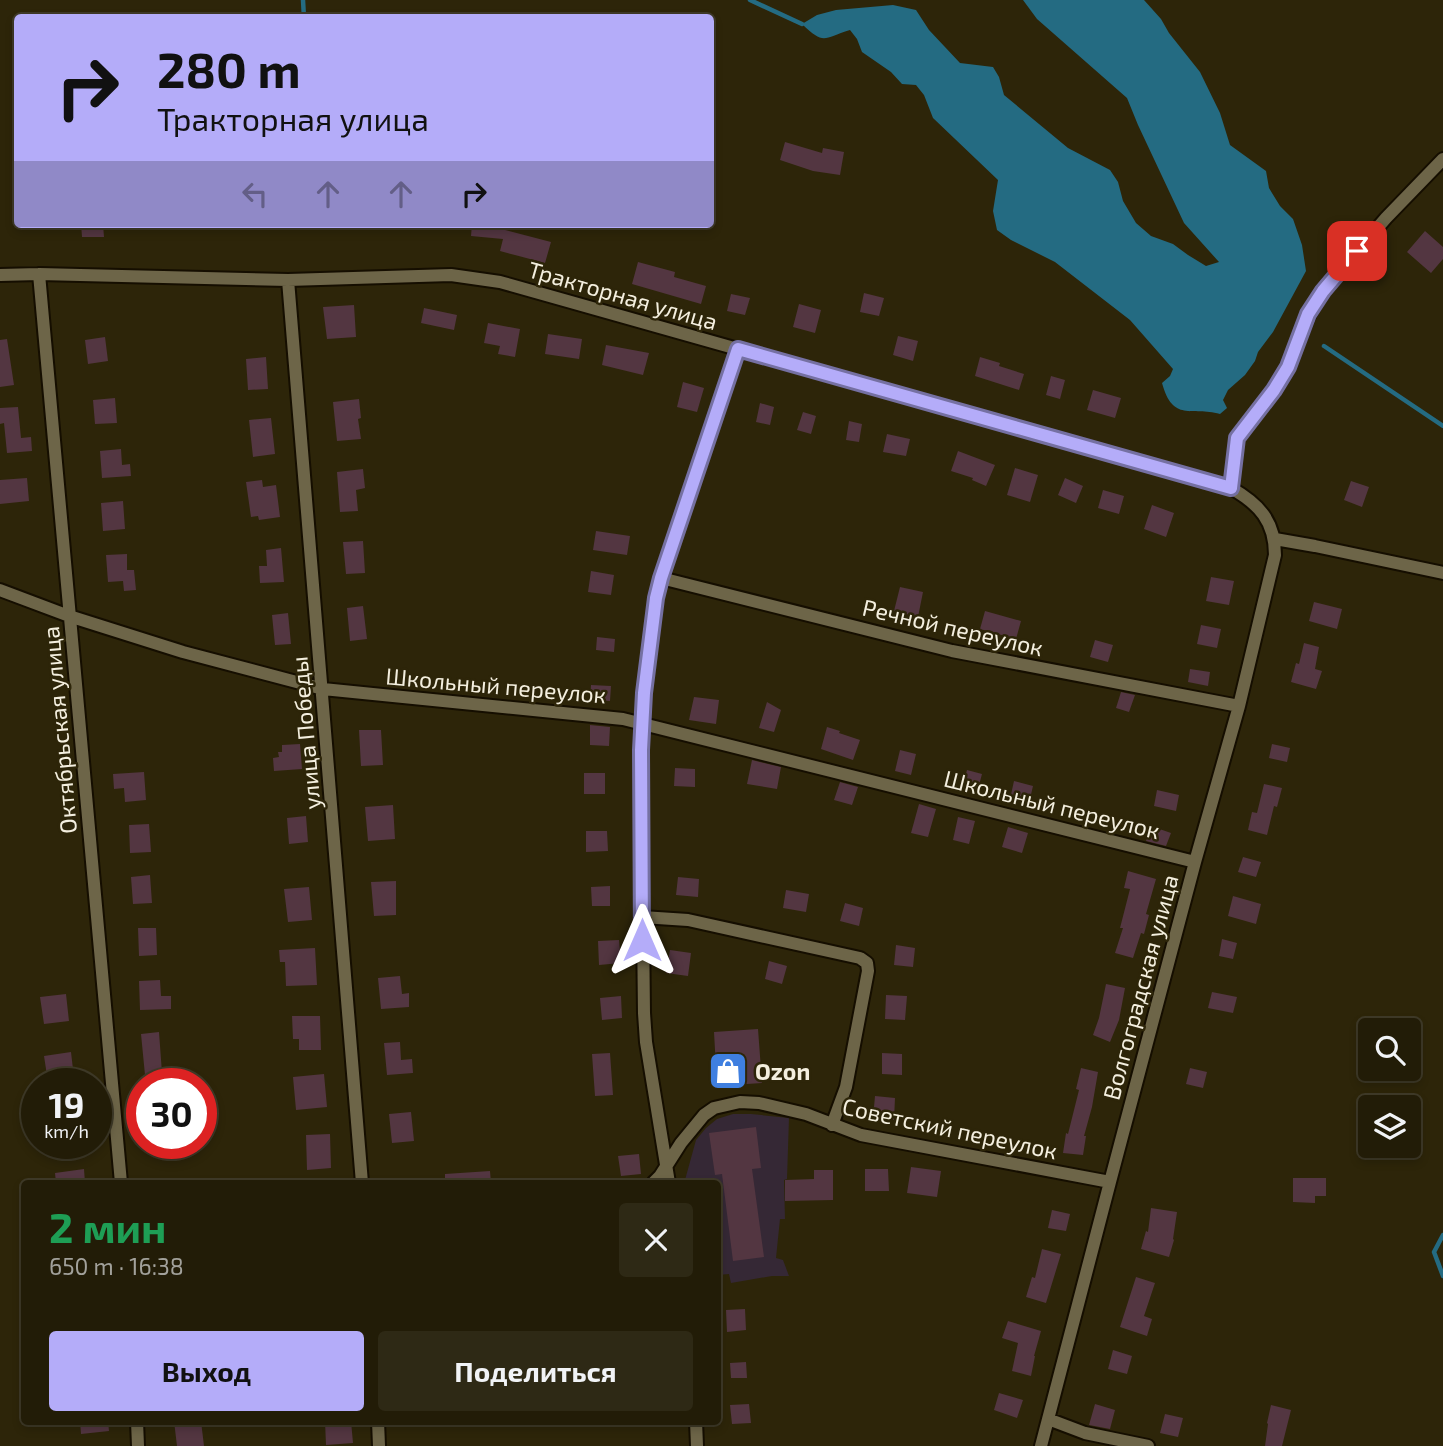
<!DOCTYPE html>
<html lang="ru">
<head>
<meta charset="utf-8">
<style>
  :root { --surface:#221c07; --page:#2e2915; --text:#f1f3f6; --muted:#a2a19b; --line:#3f3a28; --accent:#b4acf9 }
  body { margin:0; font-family:"Exo 2",sans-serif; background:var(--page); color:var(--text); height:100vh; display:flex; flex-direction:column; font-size:26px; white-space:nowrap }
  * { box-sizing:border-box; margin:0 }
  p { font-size:23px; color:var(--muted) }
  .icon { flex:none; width:38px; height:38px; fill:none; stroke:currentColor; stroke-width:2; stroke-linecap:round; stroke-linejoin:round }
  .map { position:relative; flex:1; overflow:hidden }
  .details { position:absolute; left:21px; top:1180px; width:700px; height:245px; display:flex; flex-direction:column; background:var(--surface); border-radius:7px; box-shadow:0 4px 10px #0003,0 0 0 2px var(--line) }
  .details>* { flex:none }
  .guide { position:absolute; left:14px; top:14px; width:700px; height:214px; border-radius:7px; box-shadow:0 4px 10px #0003,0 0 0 2px var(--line); background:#b4acf9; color:#111; overflow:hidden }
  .buttons { position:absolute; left:1358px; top:1018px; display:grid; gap:14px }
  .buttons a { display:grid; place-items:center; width:63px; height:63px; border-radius:7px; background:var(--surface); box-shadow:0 4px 10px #0003,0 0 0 2px var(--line); font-size:35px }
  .speed { position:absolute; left:21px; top:1068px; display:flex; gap:14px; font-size:35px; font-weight:700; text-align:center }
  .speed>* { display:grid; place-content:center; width:91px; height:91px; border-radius:50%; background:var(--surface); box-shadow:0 4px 10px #0003,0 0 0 2px var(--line); line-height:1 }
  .speed small { font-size:18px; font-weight:400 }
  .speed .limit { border:10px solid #d22; background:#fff; color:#111 }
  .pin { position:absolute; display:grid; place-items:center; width:60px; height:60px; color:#fff; margin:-30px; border-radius:14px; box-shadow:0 4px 10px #0006 }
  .me { position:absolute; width:77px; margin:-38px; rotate:0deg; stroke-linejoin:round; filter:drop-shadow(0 0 5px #0008) }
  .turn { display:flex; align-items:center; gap:24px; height:147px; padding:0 28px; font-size:32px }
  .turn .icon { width:91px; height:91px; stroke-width:2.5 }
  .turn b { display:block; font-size:49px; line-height:60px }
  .lanes { display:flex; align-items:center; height:66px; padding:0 28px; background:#0003; justify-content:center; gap:35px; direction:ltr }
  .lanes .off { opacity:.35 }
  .round { display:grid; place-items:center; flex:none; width:74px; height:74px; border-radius:7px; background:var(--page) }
  .headline { display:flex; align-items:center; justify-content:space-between; height:119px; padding:0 28px }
  h1 { font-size:42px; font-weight:700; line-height:52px; color:#1e9e55 }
  .button { display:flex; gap:14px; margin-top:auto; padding:14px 28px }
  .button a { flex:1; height:80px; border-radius:7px; background:var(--accent); color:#111; font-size:28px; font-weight:700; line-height:80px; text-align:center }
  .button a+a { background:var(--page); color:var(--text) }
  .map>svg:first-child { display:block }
  .education { fill:#352835 }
  .water { fill:#246b82 }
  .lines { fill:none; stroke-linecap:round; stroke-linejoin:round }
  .stream { stroke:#246b82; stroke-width:4.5 }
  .building { fill:#533641 }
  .street-casing { stroke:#150e00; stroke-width:16 }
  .street { stroke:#6d6548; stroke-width:12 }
  .route-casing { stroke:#7570a2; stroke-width:18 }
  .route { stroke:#b4acf9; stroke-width:12 }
  .labels { text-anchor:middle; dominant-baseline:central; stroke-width:5; stroke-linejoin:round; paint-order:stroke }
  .street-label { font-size:23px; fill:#f4efdf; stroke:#2d2509 }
  .poi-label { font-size:23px; font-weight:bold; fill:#f4efdf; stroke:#2d2509; text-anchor:start }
</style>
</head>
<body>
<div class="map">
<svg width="1443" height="1446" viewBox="0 0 1443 1446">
  <rect width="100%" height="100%" fill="#2d2509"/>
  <path class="education" d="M733,1114H751L789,1118L787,1179L784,1180L785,1219H780L776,1258L783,1260L789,1276H772L731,1283L729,1274L718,1275V1183H686L685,1180L696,1140L706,1128L717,1119Z"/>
  <path class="water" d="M1023,0H1144L1161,19L1169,33L1200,72L1220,113L1230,145L1266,171L1269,188L1280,206L1293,219L1302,245L1306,271L1273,332L1258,352L1255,361L1245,375L1228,390L1223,400L1227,408L1220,414C1191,406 1173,423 1162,383L1170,376L1173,369L1130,320L1055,262L1011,240L997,230L993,211L998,180L933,118L924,95L916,85L902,84L891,72L862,52L857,39L850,30C823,38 825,46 802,24L817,15L836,10L893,5L916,10L929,30L960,63L993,67L999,77L1004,95L1068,148L1110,170L1118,182L1123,201L1136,223L1151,236L1173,244L1188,255L1206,266L1219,262L1184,223L1138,125L1127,98L1037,19Z"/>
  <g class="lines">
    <path class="stream" d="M303,0L304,18
      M750,0L802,24
      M1324,346L1443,426
      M1443,1235L1434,1252L1443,1276"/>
  </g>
  <path class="building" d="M785,142L822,153L823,148L844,152L840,175L813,171L780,160Z
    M81,224H103L104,237H82Z
    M472,224H490V226L551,242L545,263L500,251L503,239L471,236Z
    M1425,231L1443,247V259L1431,273L1407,252Z
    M638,262L675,272L674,277L706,286L701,304L632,284Z
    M864,293L884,298L879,316L860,312Z
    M731,294L750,298L745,315L727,311Z
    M799,304L821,310L815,333L793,327Z
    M354,305L356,337L327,339L323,307Z
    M424,308L457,315L454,330L421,323Z
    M488,323L520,329L515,357L498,354L500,346L484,343Z
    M548,334L582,339L579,359L545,354Z
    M898,336L918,341L913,361L893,355Z
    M105,337L108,361L88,364L85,340Z
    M7,339L14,385L0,387V340Z
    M606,345L649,353L643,375L602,365Z
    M266,357L268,389L248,390L246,359Z
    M980,357L1000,363L999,366L1024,374L1019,390L975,376Z
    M1051,376L1065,380L1060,399L1046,395Z
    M683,382L704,388L697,412L677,407Z
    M1093,390L1121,398L1115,418L1087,410Z
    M115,398L117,423L95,424L93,400Z
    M359,399L361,418L358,419L361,439L337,441L333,402Z
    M760,403L774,407L770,425L756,422Z
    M18,407L21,438L31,437L32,451L7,453L4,423L0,424V408Z
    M803,412L816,416L811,434L797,430Z
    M271,418L275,454L253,457L249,420Z
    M849,421L862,424L859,442L846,440Z
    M887,434L910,439L906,456L883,452Z
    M121,449L122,465L130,464L131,476L102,478L100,451Z
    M958,451L995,465L986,486L972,480L973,478L951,471Z
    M1015,468L1038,475L1030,502L1007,495Z
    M363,469L365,488L356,490L358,511L340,512L337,472Z
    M27,478L29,501L0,504V480Z
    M1065,478L1083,486L1076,503L1058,495Z
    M262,480L263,487L276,485L280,517L259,520L258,516L251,517L246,482Z
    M1351,481L1369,487L1362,507L1344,500Z
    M1103,490L1124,496L1119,514L1098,508Z
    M123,501L125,529L103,531L101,503Z
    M1152,505L1174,513L1166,537L1144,529Z
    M596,531L630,536L627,555L593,550Z
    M363,541L365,573L346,574L343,542Z
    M281,548L284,582L260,583L259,566H267L266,550Z
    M127,554V570H134L136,590L124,591L123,581L108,582L106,555Z
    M591,571L614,575L611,595L588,592Z
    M1211,577L1234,581L1229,605L1206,601Z
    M900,587L923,592L918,617L894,611Z
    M1314,602L1342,609L1337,629L1309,621Z
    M363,606L367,639L350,641L347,608Z
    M985,611L1021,621L1016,639L980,629Z
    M288,613L291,644L275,645L272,615Z
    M1201,625L1221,629L1217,648L1197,644Z
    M597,637L615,639L614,652L596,650Z
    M1095,640L1113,645L1108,662L1090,657Z
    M1304,643L1319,647L1315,669L1322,671L1316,689L1291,682L1296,663L1299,664Z
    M1190,669L1210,672L1208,686L1188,682Z
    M591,685L611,686L610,701L590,700Z
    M1121,692L1135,695L1129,712L1116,708Z
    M694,697L719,700L716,724L689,720Z
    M767,702L781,710L774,732L759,728Z
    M590,725L610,727L609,746L590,745Z
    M827,727L840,731L839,733L860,740L853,760L821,749Z
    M359,730H381L383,765L361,766Z
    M300,744L302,769L274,771L273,758L279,757L278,752H282V745Z
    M1272,744L1290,748L1287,762L1269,758Z
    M900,750L916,754L911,775L895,771Z
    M752,760L781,767L777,789L747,784Z
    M675,768L695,769V787L674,786Z
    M967,770L982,774L977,793L962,789Z
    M144,772L146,800L125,802L124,788L114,789L113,774Z
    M584,773H605V794H584Z
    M1014,781L1033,786L1029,803L1010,799Z
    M840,782L858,787L852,805L834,800Z
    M1264,784L1282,788L1277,807L1274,806L1267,835L1248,830L1252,812L1257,813Z
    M1157,790L1179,795L1176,811L1154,806Z
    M919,804L936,809L928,837L911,833Z
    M393,805L395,839L368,841L365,807Z
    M306,816L308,842L289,844L287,818Z
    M958,817L975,821L969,844L953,840Z
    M149,824L151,852L130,853L129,825Z
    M1151,826L1171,833L1166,846L1146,841Z
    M1008,827L1028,833L1022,853L1002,847Z
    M586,831H607L608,851L586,852Z
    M1243,857L1261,862L1256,877L1238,872Z
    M1128,871L1156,879L1146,914L1149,915L1144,934L1141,933L1133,958L1115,953L1123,928H1120L1130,889L1124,888Z
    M150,875L152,903L133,904L131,877Z
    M678,877L699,879L698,897L676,895Z
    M396,881V915L374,916L371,882Z
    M610,886V906H592L591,887Z
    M309,887L312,920L288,922L284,889Z
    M786,890L809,894L806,912L783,908Z
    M1233,896L1261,904L1256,924L1228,916Z
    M845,903L863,908L859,926L840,921Z
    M138,928H156L157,955L139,956Z
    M1222,939L1237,943L1233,959L1219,956Z
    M619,940L621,963L599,965L598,941Z
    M896,945L915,948L913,967L894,965Z
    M315,948L317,985L286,986L285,962H280L279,950Z
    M670,950L691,953L688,976L666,973Z
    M769,961L787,966L782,984L765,979Z
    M400,976L402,994L409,993V1007L381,1009L378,978Z
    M160,980L161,996H171V1009L140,1010L139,981Z
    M1106,984L1125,988L1119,1020L1110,1042L1093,1035L1099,1018Z
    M1212,992L1237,997L1233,1013L1208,1008Z
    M66,994L69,1021L44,1024L40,997Z
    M886,995L907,996L905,1020L885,1019Z
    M621,996L622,1018L602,1020L600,998Z
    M292,1016H320L321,1050H299V1039H293Z
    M758,1029L762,1083L717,1086L714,1032Z
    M159,1032L162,1073L145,1075L141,1034Z
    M400,1042L401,1060L412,1059L413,1073L387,1075L384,1043Z
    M71,1052L74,1078L48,1082L44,1056Z
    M610,1053L613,1095L595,1096L592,1054Z
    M882,1053L902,1054V1075L882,1074Z
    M1081,1068L1098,1072L1092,1107L1084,1136H1086L1083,1155L1063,1153L1066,1133L1068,1134L1079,1090L1076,1089Z
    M1190,1068L1207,1072L1203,1088L1186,1084Z
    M324,1074L327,1107L296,1110L293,1077Z
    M875,1096L895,1098L894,1120L873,1118Z
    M411,1112L414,1141L392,1143L389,1114Z
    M756,1127L761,1168L752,1169L764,1257L733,1261L722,1174L715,1175L709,1133Z
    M330,1134L331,1168L307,1170L306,1135Z
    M639,1154L641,1174L621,1176L618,1156Z
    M911,1167L941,1171L937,1197L907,1193Z
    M84,1169L85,1183H56L55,1173Z
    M865,1169H888L889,1191H865Z
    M814,1170H833V1200L785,1201V1180L814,1179Z
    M490,1171L491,1183H445V1174Z
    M1293,1178H1326V1196H1315V1203L1293,1202Z
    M1151,1208L1177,1212L1173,1239L1174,1240L1169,1257L1141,1249L1146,1231L1148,1232Z
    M1052,1210L1070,1214L1066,1231L1048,1228Z
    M1042,1249L1061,1254L1046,1303L1026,1297L1032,1277L1035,1278Z
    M1136,1277L1155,1283L1144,1316L1152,1319L1147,1336L1120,1327Z
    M745,1309L746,1330L727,1332L726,1310Z
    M1008,1321L1041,1331L1034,1356H1035L1031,1376L1012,1371L1018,1343L1002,1338Z
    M1113,1350L1132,1356L1127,1374L1108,1369Z
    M746,1362L747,1378H731L730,1363Z
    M999,1393L1023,1400L1017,1418L994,1410Z
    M749,1404L751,1423L732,1424L730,1405Z
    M1095,1404L1115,1410L1110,1429L1089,1425Z
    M1271,1405L1291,1410L1282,1446H1265L1268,1424L1267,1423Z
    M1165,1414L1183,1418L1178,1437L1160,1433Z
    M80,1421H108L109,1431L81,1434Z
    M174,1421H201L204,1446H177Z
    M325,1421H351L353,1443L326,1445Z"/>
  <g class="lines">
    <g class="street-casing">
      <path id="street" d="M39,274L121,1183
        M0,275L39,274L288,280L451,275L500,282L1231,488C1259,504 1275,521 1275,555L1239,706L1195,862L1110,1182L1041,1446
        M288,280L362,1183
        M1231,488L1237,438L1274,390L1288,367L1309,315L1323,291L1386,218L1443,159
        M1275,539L1315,546L1443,573
        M661,578L952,651L1239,706
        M0,590L69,616L183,652L323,689L623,719L1195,862
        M642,917L688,920L860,958L867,963L868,971L846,1087L832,1125
        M653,1183L660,1176L681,1143L704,1115L714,1108L740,1102L759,1103L806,1114L861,1135L1110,1182
        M669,1183L646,1042L644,1013L641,750L644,693L656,598L661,578L738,349
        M1048,1419L1085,1433L1148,1446
        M137,1421L138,1446
        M378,1421L379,1446
        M696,1421L697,1446"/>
    </g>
    <use href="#street" class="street"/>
  </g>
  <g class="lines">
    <g class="route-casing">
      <path id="route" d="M642,940L641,750L644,693L656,598L661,578L738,349L1231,488L1237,438L1274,390L1288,367L1308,314L1323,291L1357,251"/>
    </g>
    <use href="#route" class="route"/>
  </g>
  <defs>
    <g id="shop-square" transform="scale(2.0125)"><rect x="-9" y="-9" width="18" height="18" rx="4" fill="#3f7fe0" stroke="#2d2509"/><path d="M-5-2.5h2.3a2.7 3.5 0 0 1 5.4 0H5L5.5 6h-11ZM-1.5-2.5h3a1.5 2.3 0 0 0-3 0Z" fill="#fff"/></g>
  </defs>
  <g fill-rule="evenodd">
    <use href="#shop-square" x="728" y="1071"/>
  </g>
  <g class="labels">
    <g class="street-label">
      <text transform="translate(623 295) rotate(16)">Тракторная улица</text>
      <text transform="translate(953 627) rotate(13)">Речной переулок</text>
      <text transform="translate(496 685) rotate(5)">Школьный переулок</text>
      <text transform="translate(59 730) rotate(-95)">Октябрьская улица</text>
      <text transform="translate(305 733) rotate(-95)">улица Победы</text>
      <text transform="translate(1052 804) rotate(14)">Школьный переулок</text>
      <text transform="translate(1140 987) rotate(-75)">Волгоградская улица</text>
      <text transform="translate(950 1128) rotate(12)">Советский переулок</text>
    </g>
    <g class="poi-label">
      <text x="755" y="1071">Ozon</text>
    </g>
  </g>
</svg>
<div class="buttons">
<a><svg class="icon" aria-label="search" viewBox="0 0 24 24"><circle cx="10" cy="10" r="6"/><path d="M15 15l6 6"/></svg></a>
<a><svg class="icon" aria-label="layers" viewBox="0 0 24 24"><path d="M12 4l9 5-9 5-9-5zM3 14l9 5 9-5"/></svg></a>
</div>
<div class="speed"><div>19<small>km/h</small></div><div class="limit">30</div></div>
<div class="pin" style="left:1357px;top:251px;background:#d93025"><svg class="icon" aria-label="arrive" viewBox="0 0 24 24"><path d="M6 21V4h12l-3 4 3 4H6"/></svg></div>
<svg class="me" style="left:642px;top:940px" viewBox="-20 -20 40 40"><path d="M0-17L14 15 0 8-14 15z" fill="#b4acf9" stroke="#fff" stroke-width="4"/></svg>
<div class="guide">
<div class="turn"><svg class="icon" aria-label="right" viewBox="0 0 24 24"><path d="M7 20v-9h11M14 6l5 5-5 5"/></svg><div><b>280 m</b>Тракторная улица</div></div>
<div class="lanes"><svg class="icon off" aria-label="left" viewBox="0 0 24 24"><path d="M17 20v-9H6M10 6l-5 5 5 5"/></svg><svg class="icon off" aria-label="ahead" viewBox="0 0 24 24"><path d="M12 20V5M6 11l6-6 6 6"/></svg><svg class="icon off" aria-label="ahead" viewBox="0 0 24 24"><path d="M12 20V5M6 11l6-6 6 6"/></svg><svg class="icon" aria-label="right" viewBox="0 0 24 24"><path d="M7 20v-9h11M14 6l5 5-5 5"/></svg></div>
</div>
<section class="details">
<div class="headline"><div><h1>2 мин</h1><p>650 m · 16:38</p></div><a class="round"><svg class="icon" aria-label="close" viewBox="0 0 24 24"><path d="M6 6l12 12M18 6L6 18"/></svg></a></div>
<div class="button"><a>Выход</a><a>Поделиться</a></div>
</section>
</div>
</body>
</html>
